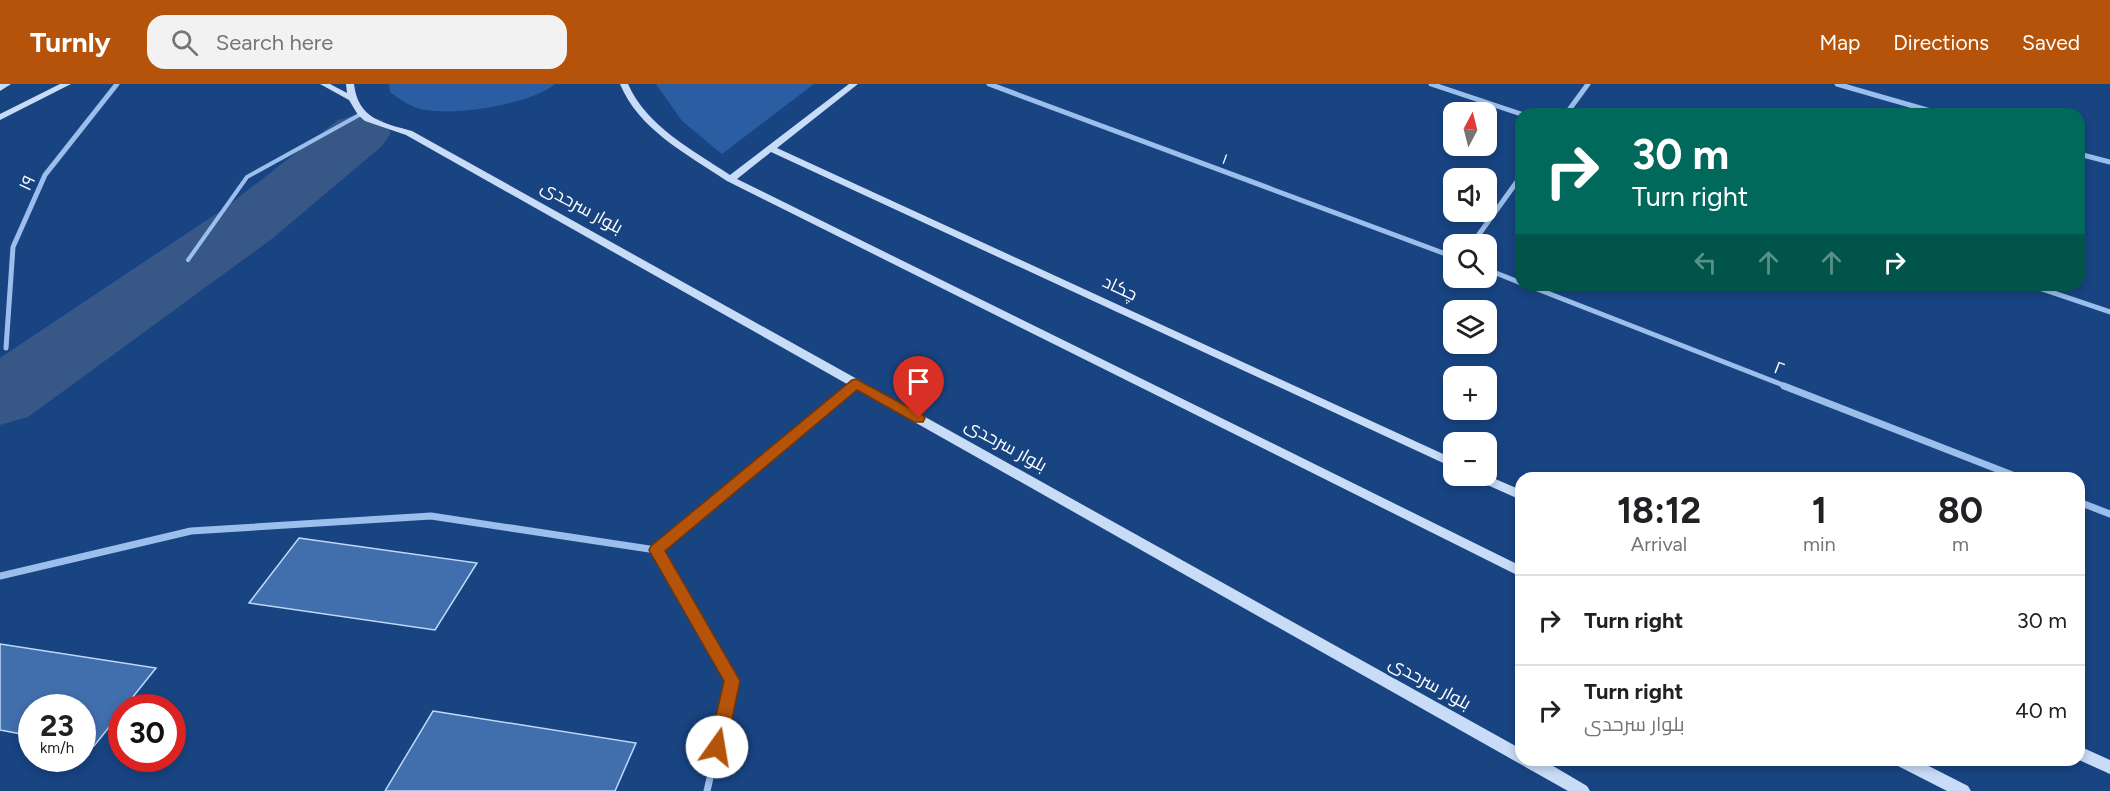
<!DOCTYPE html>
<html lang="en">
<head>
<meta charset="utf-8">
<style>
  :root { --surface:#fff; --page:#f2f2f2; --text:#202124; --muted:#757577; --line:#e0e0e0; --accent:#b45309 }
  body { margin:0; font-family:Figtree,Cairo,sans-serif; background:var(--page); color:var(--text); height:100vh; display:flex; flex-direction:column; font-size:22px; white-space:nowrap }
  * { box-sizing:border-box; margin:0 }
  p { font-size:20px; color:var(--muted) }
  .icon { flex:none; width:33px; height:33px; fill:none; stroke:currentColor; stroke-width:2; stroke-linecap:round; stroke-linejoin:round }
  .map { position:relative; flex:1; overflow:hidden }
  .panel { position:absolute; left:1515px; top:388px; width:570px; height:294px; display:flex; flex-direction:column; background:var(--surface); border-radius:18px; box-shadow:0 3px 9px #0003 }
  .panel>* { flex:none }
  .guide { position:absolute; left:1515px; top:24px; width:570px; height:183px; border-radius:18px; box-shadow:0 3px 9px #0003; background:#00695c; color:#fff; overflow:hidden }
  .needle { width:39px; rotate:7deg }
  .controls { position:absolute; left:1443px; top:18px; display:grid; gap:12px }
  .controls a { display:grid; place-items:center; width:54px; height:54px; border-radius:12px; background:var(--surface); box-shadow:0 3px 9px #0003; font-size:30px }
  .speed { position:absolute; left:18px; top:610px; display:flex; gap:12px; font-size:30px; font-weight:700; text-align:center }
  .speed>* { display:grid; place-content:center; width:78px; height:78px; border-radius:50%; background:var(--surface); box-shadow:0 3px 9px #0003; line-height:1 }
  .speed small { font-size:15px; font-weight:400 }
  .speed .limit { border:9px solid #d22; background:#fff; color:#111 }
  .pin { position:absolute; display:grid; place-items:center; width:51px; height:51px; color:#fff; margin:-62px -26px; border-radius:50% 50% 50% 0; rotate:-45deg; box-shadow:0 0 6px #0007 }
  .pin .icon { rotate:45deg }
  .me { position:absolute; width:66px; margin:-33px; rotate:13deg; stroke-linejoin:round; filter:drop-shadow(0 0 4px #0008) }
  .turn { display:flex; align-items:center; gap:21px; height:126px; padding:0 18px; font-size:27px }
  .turn .icon { width:78px; height:78px; stroke-width:2.5 }
  .turn b { display:block; font-size:42px; line-height:51px }
  .lanes { display:flex; align-items:center; height:57px; padding:0 18px; background:#0003; justify-content:center; gap:30px; direction:ltr }
  .lanes .off { opacity:.35 }
  .eta { display:flex; justify-content:space-evenly; align-items:center; height:102px; text-align:center }
  .eta b { font-size:36px; font-weight:700; line-height:42px }
  ul { padding:0; list-style:none }
  li { display:flex; align-items:center; gap:18px; height:90px; padding:0 18px; border-top:2px solid var(--line) }
  li div { flex:1 }
  li b { display:block; font-size:22px }
  li em { font-style:normal }
  header { display:flex; align-items:center; gap:36px; box-sizing:border-box; height:84px; padding:0 30px; background:var(--accent); color:#fff }
  header strong { font-size:28px }
  nav { display:flex; gap:33px; margin-inline-start:auto; font-size:21px }
  .search { width:420px; height:54px; background:var(--page); display:flex; align-items:center; gap:15px; box-sizing:border-box; padding:0 21px; border-radius:18px; color:var(--muted); font-size:22px }
  .map>svg:first-child { display:block }
  .green { fill:#2b5da2 }
  .lines { fill:none; stroke-linecap:round; stroke-linejoin:round }
  .river { fill:#375886; fill-rule:evenodd }
  .building { fill:#416eac; stroke:#c1d9f9; stroke-width:1.5 }
  .lane { stroke:#9cbeec; stroke-width:4 }
  .street-far1 { stroke:#9cbeec; stroke-width:5 }
  .street { stroke:#9cbeec; stroke-width:7 }
  .secondary { fill:#c8dcf8; fill-rule:evenodd }
  .route { fill:#b45309; stroke:#753606; stroke-width:1.5 }
  .labels { text-anchor:middle; dominant-baseline:central; stroke-width:6; stroke-linejoin:round; paint-order:stroke }
  .far-street-label { font-size:15px; fill:#fff; stroke:#184482 }
  .street-label { font-size:18px; fill:#fff; stroke:#184482 }
</style>
</head>
<body>
<header>
<strong>Turnly</strong>
<div class="search"><svg class="icon" aria-label="search" viewBox="0 0 24 24"><circle cx="10" cy="10" r="6"/><path d="M15 15l6 6"/></svg>Search here</div>
<nav><a>Map</a><a>Directions</a><a>Saved</a></nav>
</header>
<div class="map">
<svg width="2110" height="707" viewBox="0 0 2110 707">
  <rect width="100%" height="100%" fill="#184482"/>
  <path class="green" d="M389,0H555C530,21 445,35 414,23C405,19 397,13 390,8Z
    M656,0H814L722,70L682,37Z"/>
  <g class="lines">
    <path class="river" d="M360,30L382,36L391,49L382,62L273,154L28,333L0,341V274L225,124L338,36Z"/>
  </g>
  <path class="building" d="M299,454L477,479L435,546L249,519Z
    M0,560L156,584L124,624H122V627L94,662L82,660V624H32V652L0,646Z
    M433,627L636,659L615,707H385Z"/>
  <g class="lines">
    <path class="lane" d="M188,176L247,93L361,30"/>
    <path class="street-far1" d="M989,0L1454,173
      M1431,0L1521,30
      M1837,0L1941,30
      M1566,30L1588,0
      M2079,70L2110,78
      M1472,160L1521,92
      M1486,185L1521,199
      M1527,201L1788,303
      M2030,201L2110,228
      M6,264L13,163L45,91L117,0
      M852,303L856,300"/>
    <path class="street" d="M1784,302L2020,394
      M2079,418L2110,430
      M656,466L732,597L707,707
      M0,492L191,447L431,432L656,466L854,302"/>
    <path class="secondary" d="M0,0H11L0,7Z
      M60,0H71L0,36V30Z
      M320,0H330L347,9L346,0H354C358,35 383,39 412,47L1521,665V676H1543L1587,702L1590,707H1568L406,51L365,37L358,31L349,16Z
      M620,0H628C647,43 693,66 730,91L849,0H858L777,64L1454,375V384L771,68L737,95L1521,482V493L727,97C687,70 639,46 620,0Z
      M1486,391L1521,406V416L1474,395L1472,392Z
      M2079,662L2110,676V690L2079,676Z
      M1894,676H1917L1968,702L1971,707H1947L1896,681Z"/>
  </g>
  <path class="route" d="M856,295L923,331L925,334L923,338H914L857,306L665,467L740,597L726,663L723,668L717,671L711,668L709,663L724,597L649,466L651,462L852,296Z"/>
  <g class="labels">
    <g class="far-street-label">
      <text transform="translate(1225 75) rotate(20)">۱</text>
    </g>
    <g class="street-label">
      <text transform="translate(27 99) rotate(-65)">۱۹</text>
      <text transform="translate(582 123) rotate(29)">بلوار سرحدی</text>
      <text transform="translate(1120 204) rotate(25)">چکاد</text>
      <text transform="translate(1779 284) rotate(21)">۲</text>
      <text transform="translate(1006 361) rotate(29)">بلوار سرحدی</text>
      <text transform="translate(1430 599) rotate(29)">بلوار سرحدی</text>
    </g>
  </g>
</svg>
<div class="controls">
<a><svg class="needle" viewBox="-14 -14 28 28"><path d="M0-13l5 13h-10z" fill="#e53935"/><path d="M0 13l5-13h-10z" fill="#757577"/></svg></a>
<a><svg class="icon" aria-label="sound" viewBox="0 0 24 24"><path d="M4 9h4l5-4v14l-5-4H4zM17 9q2 3 0 6"/></svg></a>
<a><svg class="icon" aria-label="search" viewBox="0 0 24 24"><circle cx="10" cy="10" r="6"/><path d="M15 15l6 6"/></svg></a>
<a><svg class="icon" aria-label="layers" viewBox="0 0 24 24"><path d="M12 4l9 5-9 5-9-5zM3 14l9 5 9-5"/></svg></a>
<a>+</a>
<a>−</a>
</div>
<div class="speed"><div>23<small>km/h</small></div><div class="limit">30</div></div>
<div class="pin" style="left:919px;top:334px;background:#d93025"><svg class="icon" aria-label="arrive" viewBox="0 0 24 24"><path d="M6 21V4h12l-3 4 3 4H6"/></svg></div>
<svg class="me" style="left:717px;top:663px" viewBox="-20 -20 40 40"><circle r="19" fill="#fff"/><path d="M0-13L10 11 0 6-10 11z" fill="#b45309"/></svg>
<div class="guide">
<div class="turn"><svg class="icon" aria-label="right" viewBox="0 0 24 24"><path d="M7 20v-9h11M14 6l5 5-5 5"/></svg><div><b>30 m</b>Turn right</div></div>
<div class="lanes"><svg class="icon off" aria-label="left" viewBox="0 0 24 24"><path d="M17 20v-9H6M10 6l-5 5 5 5"/></svg><svg class="icon off" aria-label="ahead" viewBox="0 0 24 24"><path d="M12 20V5M6 11l6-6 6 6"/></svg><svg class="icon off" aria-label="ahead" viewBox="0 0 24 24"><path d="M12 20V5M6 11l6-6 6 6"/></svg><svg class="icon" aria-label="right" viewBox="0 0 24 24"><path d="M7 20v-9h11M14 6l5 5-5 5"/></svg></div>
</div>
<section class="panel">
<div class="eta">
<div><b>18:12</b><p>Arrival</p></div>
<div><b>1</b><p>min</p></div>
<div><b>80</b><p>m</p></div>
</div>
<ul>
<li><svg class="icon" aria-label="right" viewBox="0 0 24 24"><path d="M7 20v-9h11M14 6l5 5-5 5"/></svg><div><b>Turn right</b></div><em>30 m</em></li>
<li><svg class="icon" aria-label="right" viewBox="0 0 24 24"><path d="M7 20v-9h11M14 6l5 5-5 5"/></svg><div><b>Turn right</b><p>بلوار سرحدی</p></div><em>40 m</em></li>
</ul>
</section>
</div>
</body>
</html>
